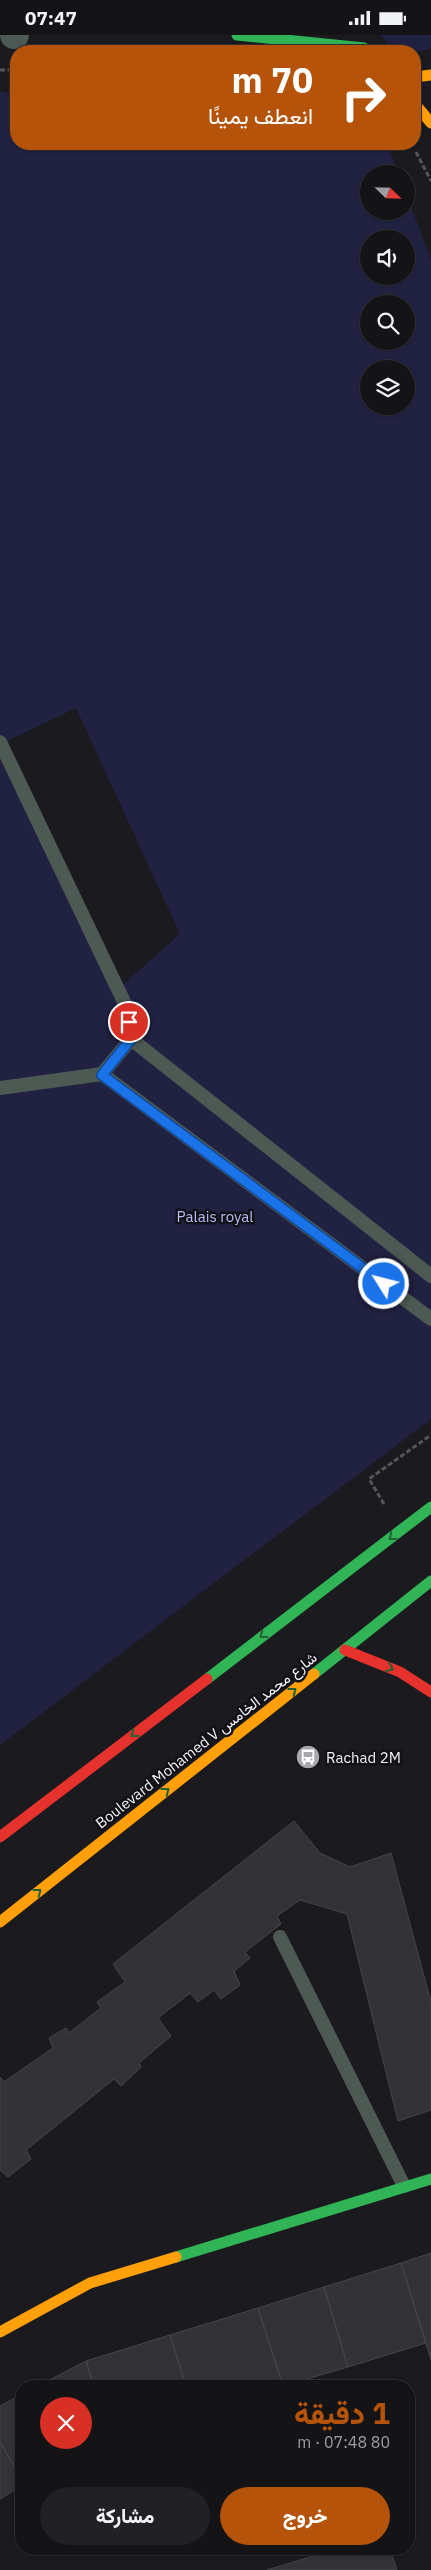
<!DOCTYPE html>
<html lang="ar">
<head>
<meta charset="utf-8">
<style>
  :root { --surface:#141417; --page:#212124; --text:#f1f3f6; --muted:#9d9ea1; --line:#333336; --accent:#b45309 }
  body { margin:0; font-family:"IBM Plex Sans",Vazirmatn,sans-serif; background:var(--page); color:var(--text); direction:rtl; height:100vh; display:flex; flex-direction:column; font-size:19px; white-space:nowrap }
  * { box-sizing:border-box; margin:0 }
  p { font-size:16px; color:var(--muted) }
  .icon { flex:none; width:28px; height:28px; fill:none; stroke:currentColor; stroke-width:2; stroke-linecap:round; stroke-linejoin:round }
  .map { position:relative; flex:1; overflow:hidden; direction:ltr }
  .sheet { position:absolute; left:15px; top:2345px; width:400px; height:175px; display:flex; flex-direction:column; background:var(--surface); border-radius:20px; box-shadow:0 1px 4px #0004,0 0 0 1px var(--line); direction:rtl }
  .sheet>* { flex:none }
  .top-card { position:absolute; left:10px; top:10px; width:411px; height:105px; border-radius:20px; box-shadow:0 1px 4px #0004,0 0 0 1px var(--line); direction:rtl; background:#b45309; color:#fff; overflow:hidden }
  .needle { width:32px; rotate:113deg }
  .controls { position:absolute; left:360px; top:130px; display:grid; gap:10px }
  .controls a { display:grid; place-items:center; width:55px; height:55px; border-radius:50%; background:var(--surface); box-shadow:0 1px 4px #0004,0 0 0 1px var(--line); font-size:25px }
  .pin { position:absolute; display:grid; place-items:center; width:42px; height:42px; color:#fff; margin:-21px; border:2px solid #fff; border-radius:50%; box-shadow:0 1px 5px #0007 }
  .me { position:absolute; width:55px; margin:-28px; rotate:306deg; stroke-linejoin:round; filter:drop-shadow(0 0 4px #0008) }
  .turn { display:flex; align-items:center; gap:18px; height:105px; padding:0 25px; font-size:22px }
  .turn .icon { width:65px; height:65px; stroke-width:2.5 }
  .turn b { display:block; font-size:35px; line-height:42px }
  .round { display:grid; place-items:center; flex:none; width:52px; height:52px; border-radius:26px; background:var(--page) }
  .head { display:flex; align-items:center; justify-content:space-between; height:85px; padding:0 25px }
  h1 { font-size:30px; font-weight:800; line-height:38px; color:var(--accent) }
  .button { display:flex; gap:10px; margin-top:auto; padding:10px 25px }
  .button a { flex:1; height:58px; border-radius:30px; background:var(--accent); color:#fff; font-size:20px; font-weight:800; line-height:58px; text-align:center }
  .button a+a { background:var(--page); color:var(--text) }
  .status { display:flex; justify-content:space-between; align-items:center; height:35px; padding:0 25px; background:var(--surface); direction:ltr }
  .status svg { height:14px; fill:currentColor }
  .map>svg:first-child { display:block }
  .green { fill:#212142; fill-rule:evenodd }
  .building { fill:#333336; stroke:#46464a }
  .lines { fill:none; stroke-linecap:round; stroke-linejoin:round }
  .path { stroke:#515855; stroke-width:3; stroke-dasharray:5 2.5; stroke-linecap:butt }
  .lane { stroke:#4d5953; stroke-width:14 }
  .street { stroke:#4d5953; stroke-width:28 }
  .fast { stroke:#30b455; stroke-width:11 }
  .slow { stroke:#ff9f0a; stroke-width:11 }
  .jam { stroke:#e5322d; stroke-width:11 }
  .oneway { stroke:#206236 }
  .route-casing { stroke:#114b97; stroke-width:12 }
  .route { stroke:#1a73e8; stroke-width:9 }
  .labels { text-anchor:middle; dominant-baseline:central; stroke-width:5; stroke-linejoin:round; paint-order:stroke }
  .park-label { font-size:15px; fill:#bbbffa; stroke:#111117 }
  .street-label { font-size:15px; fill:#f3f3f8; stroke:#111117 }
  .poi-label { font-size:15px; fill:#f3f3f8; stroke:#111117; text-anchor:start }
</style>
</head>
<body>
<div class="status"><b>07:47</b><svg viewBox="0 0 49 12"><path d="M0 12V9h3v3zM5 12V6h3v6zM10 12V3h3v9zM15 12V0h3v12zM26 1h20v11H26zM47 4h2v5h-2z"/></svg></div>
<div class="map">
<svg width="431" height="2535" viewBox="0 0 431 2535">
  <rect width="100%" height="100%" fill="#1b1b1f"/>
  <path class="green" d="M381,0H431V13C413,20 392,18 381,0Z
    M0,57L16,58V109H387L399,139H369V176H406V159L431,224V1384L0,1710ZM369,204H406V241H369ZM369,269H406V306H369ZM369,334H406V371H369ZM76,673L180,899L118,954L3,708Z"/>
  <path class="building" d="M294,1786L320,1818L350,1832L391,1818L431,1967V2075L398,2086L347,1879L300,1865L277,1881L281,1889L245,1917L250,1923L234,1936L240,1950L221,1964L214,1955L198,1967L190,1958L158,1983L171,2001L139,2028L141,2032L121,2051L114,2044L26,2115L31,2124L8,2142L0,2135V2042L4,2047L53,2013L49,2003L66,1993L69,1998L101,1973L97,1967L125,1947L113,1929Z
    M431,2218V2325L401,2228Z
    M401,2228L426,2308L348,2332L324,2252Z
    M324,2252L348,2332L283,2351L258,2273Z
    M258,2273L283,2351H186L170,2300Z
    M170,2300L186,2351H94L86,2326Z
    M86,2326L94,2351H38Z
    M21,2360V2443L0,2407V2371Z
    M0,2407L21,2443V2451L0,2464Z
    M337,2514H390L397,2535H267Z"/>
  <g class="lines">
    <path class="path" d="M0,35H16
      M416,117L431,146
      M384,1469L369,1444L431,1400"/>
    <path class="lane" d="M0,707L126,971L131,1004L102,1039
      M131,1004L431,1241
      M0,1053L102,1039L431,1284
      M280,1902L404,2151"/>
    <path class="street" d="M14,0H15"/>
    <path class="fast" d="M237,0L364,13
      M314,1639L431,1546
      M207,1644L431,1472
      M176,2222L431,2144"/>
    <path class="slow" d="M415,42L431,40
      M415,69L431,88
      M0,1887L314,1639
      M0,2297L90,2248L176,2222"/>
    <path class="jam" d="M345,1615L400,1637L431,1657
      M0,1802L207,1644"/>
  </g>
  <defs><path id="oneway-chevron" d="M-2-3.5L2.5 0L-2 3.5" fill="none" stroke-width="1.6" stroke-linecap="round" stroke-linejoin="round" transform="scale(1.25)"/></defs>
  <g class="oneway">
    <use href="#oneway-chevron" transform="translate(392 1502) rotate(143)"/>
    <use href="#oneway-chevron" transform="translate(263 1600) rotate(143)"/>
    <use href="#oneway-chevron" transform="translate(390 1633) rotate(22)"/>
    <use href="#oneway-chevron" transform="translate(293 1656) rotate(-38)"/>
    <use href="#oneway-chevron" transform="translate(134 1699) rotate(143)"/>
    <use href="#oneway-chevron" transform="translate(166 1756) rotate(-38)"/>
    <use href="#oneway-chevron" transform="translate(38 1857) rotate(-38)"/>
  </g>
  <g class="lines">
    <g class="route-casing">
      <path id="route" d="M129,987L131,1004L102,1040L384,1249"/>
    </g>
    <use href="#route" class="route"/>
  </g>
  <defs>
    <g id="bus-disc" transform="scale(1.25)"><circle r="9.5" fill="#a7a7ac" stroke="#111117"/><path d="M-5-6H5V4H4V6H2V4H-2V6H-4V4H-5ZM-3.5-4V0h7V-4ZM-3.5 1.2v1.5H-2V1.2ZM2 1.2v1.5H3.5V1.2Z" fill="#fff"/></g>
  </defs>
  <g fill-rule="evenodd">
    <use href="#bus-disc" x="308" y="1722"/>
  </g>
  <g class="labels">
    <g class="park-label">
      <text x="215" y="1181">Palais royal</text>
    </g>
    <g class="street-label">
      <text transform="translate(206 1705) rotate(-38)">Boulevard Mohamed V شارع محمد الخامس</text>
    </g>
    <g class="poi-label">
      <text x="326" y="1722">Rachad 2M</text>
    </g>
  </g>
</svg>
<div class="controls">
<a><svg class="needle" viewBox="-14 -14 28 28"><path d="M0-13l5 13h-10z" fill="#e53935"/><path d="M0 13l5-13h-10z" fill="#9d9ea1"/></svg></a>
<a><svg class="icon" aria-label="sound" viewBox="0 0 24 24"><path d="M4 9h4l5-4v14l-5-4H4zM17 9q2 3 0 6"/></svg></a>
<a><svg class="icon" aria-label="search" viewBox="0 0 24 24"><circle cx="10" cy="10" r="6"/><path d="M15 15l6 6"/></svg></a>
<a><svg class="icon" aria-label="layers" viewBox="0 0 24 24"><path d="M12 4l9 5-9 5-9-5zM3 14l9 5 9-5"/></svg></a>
</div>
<div class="pin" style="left:129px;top:987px;background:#d93025"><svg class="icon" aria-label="arrive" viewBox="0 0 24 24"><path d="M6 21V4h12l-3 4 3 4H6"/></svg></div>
<svg class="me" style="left:384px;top:1249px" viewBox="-20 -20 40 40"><circle r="17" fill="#1a73e8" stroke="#fff" stroke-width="3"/><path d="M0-11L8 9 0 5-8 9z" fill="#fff"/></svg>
<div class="top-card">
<div class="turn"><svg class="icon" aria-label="right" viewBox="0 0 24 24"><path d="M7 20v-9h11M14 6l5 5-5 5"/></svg><div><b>70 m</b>انعطف يمينًا</div></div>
</div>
<section class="sheet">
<div class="head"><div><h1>1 دقيقة</h1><p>80 m · 07:48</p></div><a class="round" style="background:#d93025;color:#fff"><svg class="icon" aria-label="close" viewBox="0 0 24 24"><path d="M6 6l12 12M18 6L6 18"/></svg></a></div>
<div class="button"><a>خروج</a><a>مشاركة</a></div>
</section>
</div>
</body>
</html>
